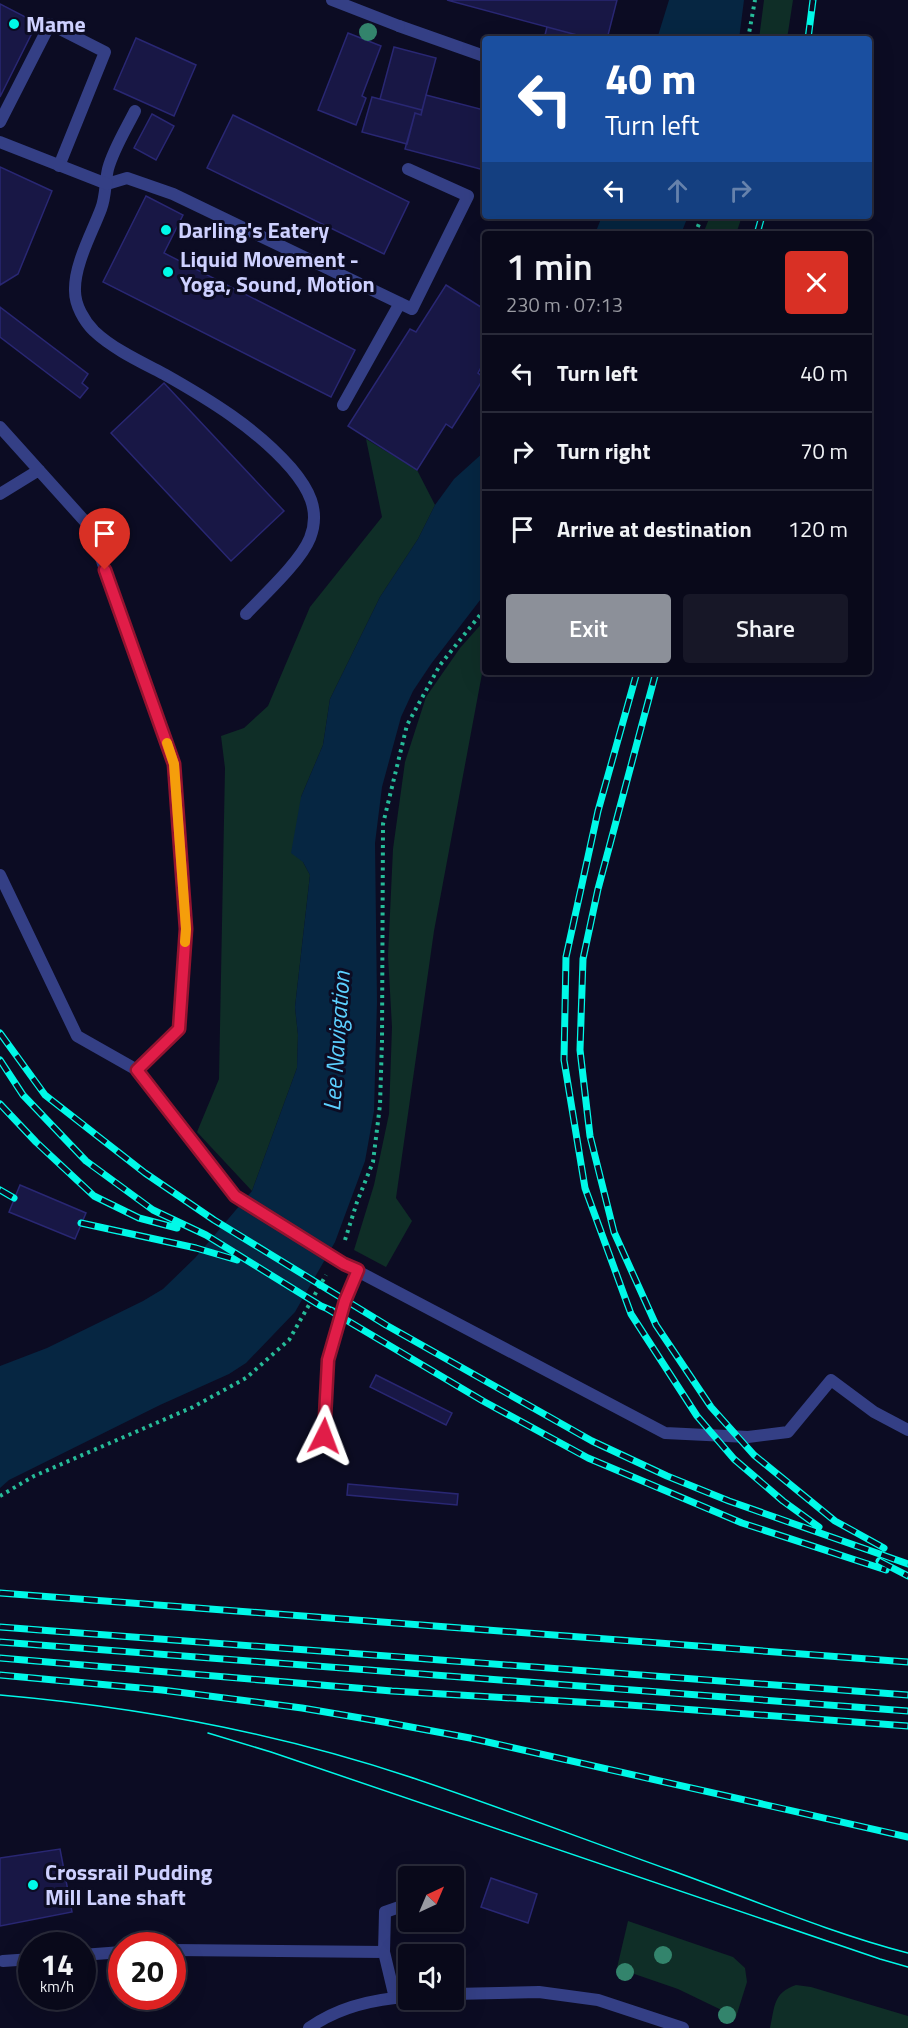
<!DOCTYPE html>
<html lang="en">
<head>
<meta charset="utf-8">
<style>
  :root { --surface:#09091a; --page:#171727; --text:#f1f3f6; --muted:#999aa2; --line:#292a39; --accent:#8c9099 }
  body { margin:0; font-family:"Titillium Web",sans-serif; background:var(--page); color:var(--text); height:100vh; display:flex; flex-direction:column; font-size:22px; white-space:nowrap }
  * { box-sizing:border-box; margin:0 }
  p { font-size:20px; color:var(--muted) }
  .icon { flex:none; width:33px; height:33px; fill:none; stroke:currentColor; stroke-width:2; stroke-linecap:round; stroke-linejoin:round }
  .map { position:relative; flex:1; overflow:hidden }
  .panel { position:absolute; left:482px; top:231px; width:390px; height:444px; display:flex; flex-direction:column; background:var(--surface); border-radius:6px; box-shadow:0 6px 24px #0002,0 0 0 2px var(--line) }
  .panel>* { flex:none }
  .guide { position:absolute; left:482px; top:36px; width:390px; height:183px; border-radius:6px; box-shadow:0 6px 24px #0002,0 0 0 2px var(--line); background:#1a4fa0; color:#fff; overflow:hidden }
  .needle { width:39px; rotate:44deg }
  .buttons { position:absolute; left:398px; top:1866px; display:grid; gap:12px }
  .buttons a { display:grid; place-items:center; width:66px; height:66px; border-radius:6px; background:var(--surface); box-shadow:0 6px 24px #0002,0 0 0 2px var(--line); font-size:30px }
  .speed { position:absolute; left:18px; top:1932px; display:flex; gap:12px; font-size:30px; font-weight:700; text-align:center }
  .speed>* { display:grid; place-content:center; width:78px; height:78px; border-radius:50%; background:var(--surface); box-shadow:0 6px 24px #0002,0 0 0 2px var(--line); line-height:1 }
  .speed small { font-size:15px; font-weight:400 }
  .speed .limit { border:9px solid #d22; background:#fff; color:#111 }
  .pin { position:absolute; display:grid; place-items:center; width:51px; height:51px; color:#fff; margin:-62px -26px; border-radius:50% 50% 50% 0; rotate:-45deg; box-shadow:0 0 6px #0007 }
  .pin .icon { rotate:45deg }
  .me { position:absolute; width:66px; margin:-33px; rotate:3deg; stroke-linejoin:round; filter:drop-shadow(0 0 4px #0008) }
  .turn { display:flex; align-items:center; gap:21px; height:126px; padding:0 24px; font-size:27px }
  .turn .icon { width:78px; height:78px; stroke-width:2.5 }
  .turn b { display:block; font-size:42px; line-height:51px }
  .lanes { display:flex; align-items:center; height:57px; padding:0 24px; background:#0003; justify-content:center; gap:30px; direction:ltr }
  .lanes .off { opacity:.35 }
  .round { display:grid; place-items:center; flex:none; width:63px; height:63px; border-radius:6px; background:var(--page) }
  .headline { display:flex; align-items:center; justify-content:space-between; height:102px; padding:0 24px }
  h1 { font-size:36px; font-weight:600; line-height:45px }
  .cta { display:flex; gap:12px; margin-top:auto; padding:12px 24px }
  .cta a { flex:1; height:69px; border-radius:6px; background:var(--accent); color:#fff; font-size:24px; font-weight:600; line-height:69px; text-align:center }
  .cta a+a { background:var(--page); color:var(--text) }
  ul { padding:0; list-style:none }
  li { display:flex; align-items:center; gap:18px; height:78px; padding:0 24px; border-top:2px solid var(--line) }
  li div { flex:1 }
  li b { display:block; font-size:22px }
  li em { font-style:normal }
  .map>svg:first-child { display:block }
  .green { fill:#0f2e27 }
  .water { fill:#062642 }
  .building { fill:#181745; stroke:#292773; stroke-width:1.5 }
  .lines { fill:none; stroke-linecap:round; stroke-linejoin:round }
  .path { stroke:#26bb99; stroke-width:4; stroke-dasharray:3 4.5; stroke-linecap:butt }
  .service { stroke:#343f85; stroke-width:12 }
  .minor { stroke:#343f85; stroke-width:12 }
  .tram { stroke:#00f9e8; stroke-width:1.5 }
  .rail-casing { stroke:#00f9e8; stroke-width:7 }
  .rail { stroke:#0c0c23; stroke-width:4.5; stroke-dasharray:14; stroke-linecap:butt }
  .service-bridge { stroke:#343f85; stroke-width:12 }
  .tree { fill:#33846c }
  .route-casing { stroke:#92132f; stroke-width:15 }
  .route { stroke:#e11d48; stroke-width:10 }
  .slow { stroke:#f59e0b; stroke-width:10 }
  .poi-dot { fill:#00f9e8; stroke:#0c0c23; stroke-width:2 }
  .labels { text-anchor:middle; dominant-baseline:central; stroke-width:6; stroke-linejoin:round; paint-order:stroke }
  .poi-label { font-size:22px; font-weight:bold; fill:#ced1ff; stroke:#0c0c23; text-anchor:start }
  .water-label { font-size:24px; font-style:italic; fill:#5cd0ff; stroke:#0c0c23 }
</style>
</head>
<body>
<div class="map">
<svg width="908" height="2028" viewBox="0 0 908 2028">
  <rect width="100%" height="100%" fill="#0c0c23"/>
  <path class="green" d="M764,0H793L787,39H759Z
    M710,216H742L736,234H703Z
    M366,439L417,470L435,505L418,539L380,597L330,699L323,745L301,797L303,862L310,875L295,1007L298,1035L297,1068L252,1191L197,1132L219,1079L225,768L221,736L244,728L268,706L310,607L382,517Z
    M484,621V663L434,931L396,1198L412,1221L386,1267L354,1250L374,1185L389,1114L392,1027L388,956L393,849L405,762L426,697L460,648Z
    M628,1921L733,1957L745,1968L747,1982L736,2017L678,1989L617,1968Z
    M796,1985L811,1987L908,2016V2028H770C775,2006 773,1993 796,1985Z"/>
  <path class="water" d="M669,0H744L739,39H657Z
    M602,216H688L681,234H595Z
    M484,452V595L431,664L413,691L401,717L382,787L375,843L377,1002L374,1111L365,1161L335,1242L295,1312L246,1363L229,1374L160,1405L9,1480L0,1488V1366L47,1348L143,1301L163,1289L195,1258L252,1191L297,1068L298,1035L295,1007L310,875L303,862L291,853L301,797L323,745L330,699L380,597L418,539L435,505L454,479Z"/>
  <path class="building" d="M447,0H617L607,39H592Z
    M0,4L37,23L0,97Z
    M547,27L592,39H544Z
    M348,33L381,46L362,96L366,98L356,125L318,110Z
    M136,38L196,65L174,116L114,89Z
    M394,47L436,58L422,110L380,99Z
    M426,95L484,110V170L405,149L415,113L421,115Z
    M372,97L422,110L421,115L415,113L407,144L362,132Z
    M152,114L174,126L156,160L134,148Z
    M233,115L409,202L384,254L207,168Z
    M0,167L52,191L18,274L0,285Z
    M146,196L183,215L164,253L355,350L331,397L103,282Z
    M446,285L484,309V362L478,373L484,378L452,428L446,424L417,470L348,426L410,329L416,332Z
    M0,307L88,374L82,383L88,388L80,398L0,337Z
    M164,383L284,511L231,561L111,433Z
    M20,1185L86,1213L75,1239L9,1212Z
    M376,1375L452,1413L446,1425L370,1387Z
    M348,1484L458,1494L457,1505L347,1495Z
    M60,1849L72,1912L0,1926V1858Z
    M491,1878L537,1894L528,1923L481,1907Z"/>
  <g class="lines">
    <path class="path" d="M748,39L755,0
      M695,234L702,216
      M345,1240L357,1202L373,1162L380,1105L382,1041L383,824L407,725L440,665L484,610
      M0,1496L34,1476L193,1407L246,1378L289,1340L326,1275"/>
    <path class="service" d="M399,26L484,56
      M135,111C126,129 113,150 108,169C105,182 106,196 101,209C92,233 74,265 75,291C75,305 84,321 94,331C113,349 141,362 164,374C210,400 256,428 291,468C308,488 321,510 310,538C301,561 264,595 246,614
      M0,122L50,24L105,52L59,166
      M107,184L127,178L173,194L412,309L468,196L408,169
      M343,405L400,303
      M0,427L90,527L174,764L186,929L179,1029L137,1070L77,1036L0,875
      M0,494L39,470
      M137,1070L235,1195
      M344,1264L665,1433L748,1437L788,1432L831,1380L874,1412L908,1430
      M324,1436L328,1360L345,1301L358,1270
      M172,1950L384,1952L395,1998
      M384,1952L385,1912L408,1904
      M82,1955L122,1952
      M3,1961L32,1959"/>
    <path class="minor" d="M332,0L399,26
      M0,142L107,184
      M453,1994L539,1992L598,2000L683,2028
      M309,2028C337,2008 374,1999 408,1997"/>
    <path class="tram" d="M0,1695C138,1707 278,1733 410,1777C497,1806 583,1839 670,1870C749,1898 827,1932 908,1953
      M208,1733L271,1752L880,1959L908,1967"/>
    <g class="rail-casing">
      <path id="rail" d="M808,39L813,0
        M757,234L762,216
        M637,672L598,811L566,957L564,1060L585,1188L631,1314L697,1416L734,1459L783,1501L819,1527
        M656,672L598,889L583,959L580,1050L590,1136L614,1232L656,1325L711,1407L754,1455L835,1521L884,1548
        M0,1033L45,1095L145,1173L214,1220L386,1325L592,1441L667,1476L729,1501L908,1564
        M0,1060L23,1095L86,1161L153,1210L206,1235L321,1306L333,1311
        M0,1104L36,1142L94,1196L139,1218L177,1228
        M0,1190L14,1198
        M81,1223L196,1248L237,1260
        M326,1308L483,1401L588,1458L742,1523L886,1570
        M879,1561L908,1576
        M0,1593L908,1662
        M0,1627L908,1695
        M0,1642L908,1711
        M0,1658L392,1691L629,1705L908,1726
        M0,1675L162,1690L302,1708L384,1722L470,1738L908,1837"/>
    </g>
    <use href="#rail" class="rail"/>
    <path class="service-bridge" d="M235,1195L344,1264"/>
  </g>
  <g class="tree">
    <circle cx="368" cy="32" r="9"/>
    <circle cx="663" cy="1955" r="9"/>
    <circle cx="625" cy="1972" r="9"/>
    <circle cx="727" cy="2015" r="9"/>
  </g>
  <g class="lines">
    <g class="route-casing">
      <path id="route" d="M105,570L174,764L186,929L179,1029L137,1070L235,1196L344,1264L358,1270L345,1301L328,1360L324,1436"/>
    </g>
    <use href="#route" class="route"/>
    <path class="slow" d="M167,743L174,764L186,929L185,942"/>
  </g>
  <g class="poi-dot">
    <circle cx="14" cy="24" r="6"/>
    <circle cx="166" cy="230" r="6"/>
    <circle cx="168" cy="272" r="6"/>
    <circle cx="33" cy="1885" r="6"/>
  </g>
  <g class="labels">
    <g class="poi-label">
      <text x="26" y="24">Mame</text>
      <text x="178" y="230">Darling's Eatery</text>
      <text x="180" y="259">Liquid Movement -<tspan x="180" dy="25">Yoga, Sound, Motion</tspan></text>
      <text x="45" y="1872">Crossrail Pudding<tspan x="45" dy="25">Mill Lane shaft</tspan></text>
    </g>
    <g class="water-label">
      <text transform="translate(336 1041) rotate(-86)">Lee Navigation</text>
    </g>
  </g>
</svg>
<div class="buttons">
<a><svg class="needle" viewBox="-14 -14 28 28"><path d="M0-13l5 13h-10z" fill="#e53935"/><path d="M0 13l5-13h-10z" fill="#999aa2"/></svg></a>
<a><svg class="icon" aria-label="sound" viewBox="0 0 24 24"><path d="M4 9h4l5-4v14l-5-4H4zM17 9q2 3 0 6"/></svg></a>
</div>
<div class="speed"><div>14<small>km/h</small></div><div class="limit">20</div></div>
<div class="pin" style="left:105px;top:570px;background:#d93025"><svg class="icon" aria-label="arrive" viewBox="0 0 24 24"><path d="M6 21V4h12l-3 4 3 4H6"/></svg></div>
<svg class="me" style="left:324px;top:1436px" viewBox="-20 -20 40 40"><path d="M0-17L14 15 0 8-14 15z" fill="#e11d48" stroke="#fff" stroke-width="4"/></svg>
<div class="guide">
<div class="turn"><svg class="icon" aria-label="left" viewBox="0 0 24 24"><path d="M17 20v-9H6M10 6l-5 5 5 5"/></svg><div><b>40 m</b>Turn left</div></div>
<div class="lanes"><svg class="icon" aria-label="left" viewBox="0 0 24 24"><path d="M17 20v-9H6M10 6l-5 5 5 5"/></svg><svg class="icon off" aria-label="ahead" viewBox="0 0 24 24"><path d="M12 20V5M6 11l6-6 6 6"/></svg><svg class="icon off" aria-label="right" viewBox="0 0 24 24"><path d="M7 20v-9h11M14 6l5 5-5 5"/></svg></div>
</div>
<section class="panel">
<div class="headline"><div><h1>1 min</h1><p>230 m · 07:13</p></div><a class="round" style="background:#d93025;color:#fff"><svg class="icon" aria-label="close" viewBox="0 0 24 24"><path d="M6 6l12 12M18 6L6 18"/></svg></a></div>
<ul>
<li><svg class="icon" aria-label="left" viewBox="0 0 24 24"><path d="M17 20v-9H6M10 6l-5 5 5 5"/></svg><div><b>Turn left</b></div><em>40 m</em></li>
<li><svg class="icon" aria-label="right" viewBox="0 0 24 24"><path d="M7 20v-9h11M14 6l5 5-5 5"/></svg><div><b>Turn right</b></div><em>70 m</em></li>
<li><svg class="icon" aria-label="arrive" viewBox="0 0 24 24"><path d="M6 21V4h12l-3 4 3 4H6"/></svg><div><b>Arrive at destination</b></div><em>120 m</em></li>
</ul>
<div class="cta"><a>Exit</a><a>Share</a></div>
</section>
</div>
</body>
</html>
